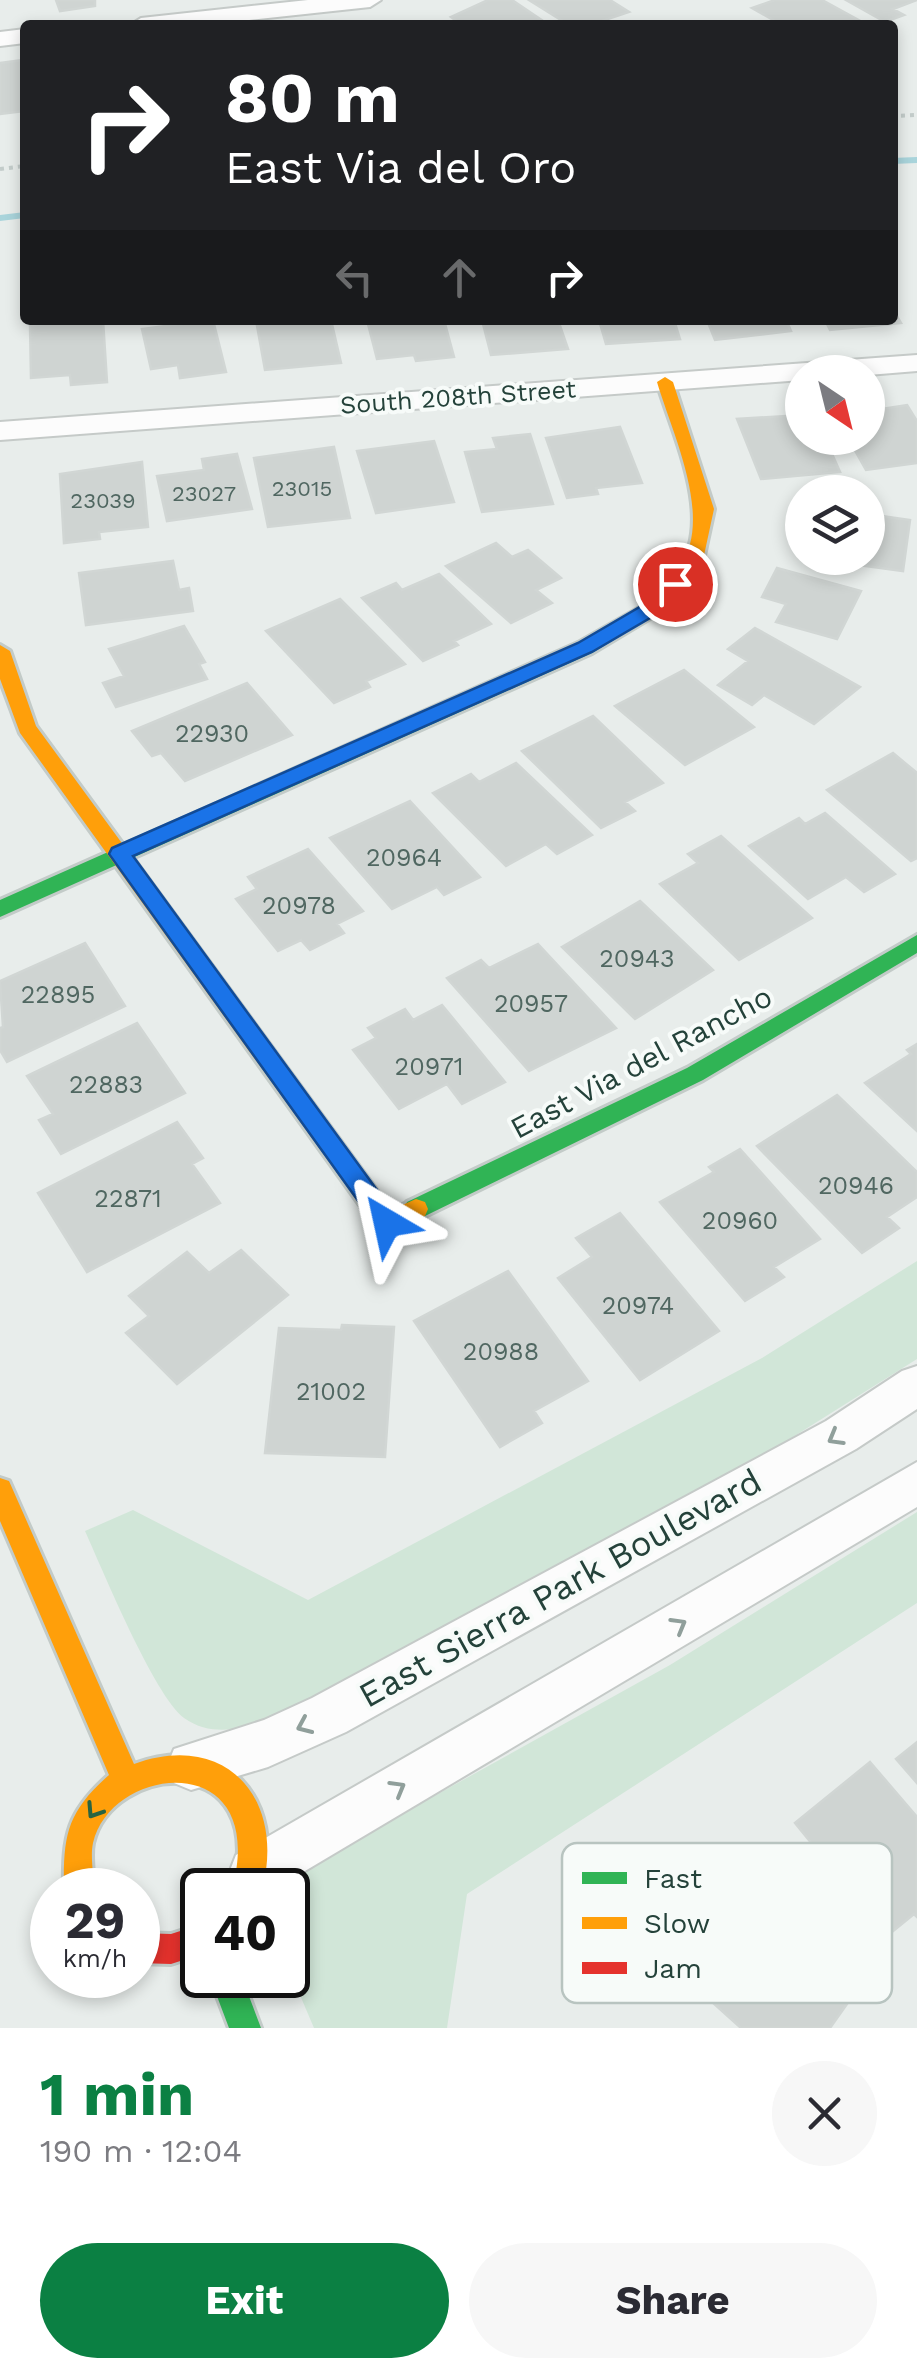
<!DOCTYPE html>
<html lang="en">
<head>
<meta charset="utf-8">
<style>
  :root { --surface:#fff; --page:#f7f7f7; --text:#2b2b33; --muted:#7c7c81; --accent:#0b8043 }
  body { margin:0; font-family:"Work Sans",sans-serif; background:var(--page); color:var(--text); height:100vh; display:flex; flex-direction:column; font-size:38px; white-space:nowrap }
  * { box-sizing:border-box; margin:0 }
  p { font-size:32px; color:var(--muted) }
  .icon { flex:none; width:55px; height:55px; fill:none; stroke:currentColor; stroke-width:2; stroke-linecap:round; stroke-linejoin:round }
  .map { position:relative; height:2028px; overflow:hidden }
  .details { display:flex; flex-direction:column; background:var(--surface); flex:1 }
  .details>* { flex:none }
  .hud { position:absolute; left:20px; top:20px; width:878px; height:305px; border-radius:10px; box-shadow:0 5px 15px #0003; background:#202124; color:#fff; overflow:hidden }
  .needle { width:65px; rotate:145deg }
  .fabs { position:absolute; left:785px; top:355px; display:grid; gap:20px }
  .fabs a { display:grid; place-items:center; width:100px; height:100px; border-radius:50%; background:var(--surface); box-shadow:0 5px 15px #0003; font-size:50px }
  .speed { position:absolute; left:30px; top:1868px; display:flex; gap:20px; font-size:50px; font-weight:700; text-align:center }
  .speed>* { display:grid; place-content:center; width:130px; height:130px; border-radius:50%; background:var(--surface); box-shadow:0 5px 15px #0003; line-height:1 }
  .speed small { font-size:25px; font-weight:400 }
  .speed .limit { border:5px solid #111; border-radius:15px; background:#fff; color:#111 }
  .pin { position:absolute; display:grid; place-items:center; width:85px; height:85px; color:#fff; margin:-42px; border:5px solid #fff; border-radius:50%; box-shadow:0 2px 10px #0007 }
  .me { position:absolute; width:110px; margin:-55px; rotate:324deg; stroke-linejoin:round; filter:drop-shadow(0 0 8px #0008) }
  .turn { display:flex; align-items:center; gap:35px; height:210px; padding:0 40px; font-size:45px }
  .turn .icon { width:130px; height:130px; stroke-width:2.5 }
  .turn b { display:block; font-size:70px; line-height:85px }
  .lanes { display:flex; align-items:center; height:95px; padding:0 40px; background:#0003; justify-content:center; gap:50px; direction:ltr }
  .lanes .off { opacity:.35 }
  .round { display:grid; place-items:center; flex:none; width:105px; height:105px; border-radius:52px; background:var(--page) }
  .overview { display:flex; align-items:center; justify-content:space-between; height:170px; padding:0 40px }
  h1 { font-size:60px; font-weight:700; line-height:75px; color:var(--accent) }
  .primary-button { display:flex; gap:20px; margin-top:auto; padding:20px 40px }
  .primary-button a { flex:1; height:115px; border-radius:60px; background:var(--accent); color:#fff; font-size:40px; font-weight:700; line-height:115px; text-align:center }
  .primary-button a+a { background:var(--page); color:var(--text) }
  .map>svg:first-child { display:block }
  .green { fill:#d1e6d8 }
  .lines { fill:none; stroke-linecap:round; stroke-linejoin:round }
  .stream { fill:#a9d4db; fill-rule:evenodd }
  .building { fill:#cfd4d2; stroke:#d1d6d4; stroke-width:2.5 }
  .street-casing { stroke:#c5cac8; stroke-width:4 }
  .fast-casing { stroke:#c3cbc8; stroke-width:6 }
  .slow-casing { stroke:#c3cbc8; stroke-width:6 }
  .jam-casing { stroke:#c3cbc8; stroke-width:6 }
  .path { stroke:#c3ccca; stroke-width:4; stroke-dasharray:4 5; stroke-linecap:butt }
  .street { fill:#fcfcfc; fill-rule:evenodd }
  .fast { fill:#30b455; fill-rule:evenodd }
  .slow { fill:#ff9f0a; fill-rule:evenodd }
  .jam { fill:#e5322d; fill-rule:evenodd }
  .oneway { stroke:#909f9b }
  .oneway2 { stroke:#286442 }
  .route { fill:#1a73e8; stroke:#114b97; stroke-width:2.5 }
  .labels { text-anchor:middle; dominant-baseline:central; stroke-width:8; stroke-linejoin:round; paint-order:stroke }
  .far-number-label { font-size:22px; fill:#506761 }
  .far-street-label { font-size:25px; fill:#24423a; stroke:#f7fbf9 }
  .number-label { font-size:25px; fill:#506761 }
  .street-label { font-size:30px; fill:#24423a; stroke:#f7fbf9 }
  .near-street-label { font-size:35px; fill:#24423a; stroke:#f7fbf9 }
  .key { fill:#f7fbf9; stroke:#b8c4c0; stroke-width:2.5 }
  .key-label { font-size:28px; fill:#24423a }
</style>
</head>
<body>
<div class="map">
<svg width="917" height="2028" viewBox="0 0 917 2028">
  <rect width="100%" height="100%" fill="#e8edeb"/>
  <path class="green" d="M917,1261V1359L777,1447L259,1725C233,1730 208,1735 184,1718C154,1695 103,1571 85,1531L133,1510L308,1600L762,1358Z
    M917,1512V1603L467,1894L447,2028H314L288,1967V1896L310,1865L670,1665Z"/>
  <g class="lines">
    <path class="stream" d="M917,157V163L892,164V158Z
      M25,212V218L0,221V215Z"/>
  </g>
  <path class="building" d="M56,0H95V6L60,11Z
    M488,0H512L549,25H462L451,17Z
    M529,0H610L629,12L590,25H569Z
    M775,0H822L862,22L782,25L752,8Z
    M846,0H917L893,9L904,15L885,22Z
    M23,60L25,111L0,114V63Z
    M892,308L901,323L830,330L825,320H892Z
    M103,320L107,382L71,385L70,375L31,378L30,325Z
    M213,320L226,372L180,378L178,365L151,369L142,329Z
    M256,320H331L341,363L265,370Z
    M367,320H444L454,357L416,361L414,355L377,359Z
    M482,320H558L568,349L491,355Z
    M599,320H674L680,339L606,344Z
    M707,320H786L791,331L715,340Z
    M907,405L917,421V463L866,470L848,438H868V411Z
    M802,415V438H825L840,472L761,479L737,419Z
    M620,427L642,483L596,488L598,494L567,498L546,438Z
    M530,434L553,504L482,512L465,452L497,449L493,438Z
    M434,441L454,502L376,513L357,451Z
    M334,447L350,518L268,527L254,458Z
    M237,454L252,509L167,521L157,476L204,470L202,459Z
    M142,462L148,527L99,532L100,539L64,543L60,474Z
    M868,514L910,520L903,571L799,557L802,540V558H868Z
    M496,543L512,557L528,550L561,578L536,590L552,603L511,623L446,566Z
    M173,561L179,590L189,588L193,611L86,625L79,573Z
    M777,568L861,591L837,639L776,622L786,604L762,597Z
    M439,574L491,624L454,641L458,645L423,661L362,598L396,583L402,590Z
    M340,599L405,664L366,681L370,687L334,703L266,631Z
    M184,626L205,662L199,664L207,679L116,707L103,683L124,676L109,649Z
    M755,628L860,687L814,724L764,695L752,705L718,685L748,661L728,649Z
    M684,670L754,727L685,765L615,706Z
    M247,683L292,735L185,781L161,753L152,756L132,731Z
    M593,716L663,783L625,802L635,811L601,828L522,751Z
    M893,753L917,773V858L911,861L827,790Z
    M516,763L592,835L557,854L546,844L506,866L433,793L471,774L479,782Z
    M410,801L480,877L444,895L437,887L392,909L330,838Z
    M825,813L895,874L864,892L846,877L808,899L749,846L799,818L805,824Z
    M721,836L812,918L739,960L660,884L698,863L688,854Z
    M308,849L363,911L337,924L344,933L310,950L301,940L278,951L236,899L257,889L248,877Z
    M640,901L713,970L635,1019L562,947Z
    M85,943L125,1006L7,1062L0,1050V1028L3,1027L0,981Z
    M538,944L616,1028L529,1071L447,978L481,960L489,968Z
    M442,1005L505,1082L462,1104L447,1084L399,1109L353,1050L376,1038L368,1028L405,1009L413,1020Z
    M137,1023L185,1093L61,1154L39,1120L53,1114L27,1076Z
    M917,1044V1131L865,1083L911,1054L907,1050Z
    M837,1095L917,1172V1197L887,1217L899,1228L862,1253L757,1146Z
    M177,1122L203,1158L192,1164L220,1203L87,1272L38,1193Z
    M740,1149L820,1239L774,1267L784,1277L745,1301L660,1202L714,1172L709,1167Z
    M620,1213L719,1331L640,1380L558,1278L592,1257L576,1238Z
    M241,1250L288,1295L177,1384L126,1333L149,1316L129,1296L187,1252L209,1273Z
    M508,1271L588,1381L534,1411L542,1423L500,1447L414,1321Z
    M342,1325L394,1327L385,1457L265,1453L279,1328L341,1330Z
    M917,1742V1783L896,1759Z
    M870,1762L917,1817V1917L914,1914L887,1936L795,1823Z
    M696,1846L859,1987L830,2028H741L631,1929Z"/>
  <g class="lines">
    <g class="street-casing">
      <path id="street" d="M308,0H381L370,7L203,25H130L141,18Z
        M25,29V43L0,46V32Z
        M917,355V371L868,375L802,372V380L0,440V422Z
        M917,1366V1409L856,1449L346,1732L268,1767L191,1790L174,1783L167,1766L174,1749L264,1720L312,1698L826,1421L902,1371Z
        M917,1462V1507L273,1890H236L229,1873L236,1855Z"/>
    </g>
    <g class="fast-casing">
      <path id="fast" d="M689,560L698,566L662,611L592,653L0,917V900L578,643L648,603L682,562Z
        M917,935V953L703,1080L425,1216L416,1219L407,1216L404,1209L407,1202L687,1068Z
        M209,1975H241L261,2028H229Z"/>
    </g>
    <g class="slow-casing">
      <path id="slow" d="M665,377L673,382L714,509L703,560L696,570L689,572L680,566C714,518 672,433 657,382Z
        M0,645L10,651L36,726L391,1210L416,1199L425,1202L428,1209L425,1216L387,1233L378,1230L20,733L0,679Z
        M0,1478L9,1481L134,1764C227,1730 286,1800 262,1890H232C270,1748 112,1763 93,1843C90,1857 94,1876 94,1890H64C63,1835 67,1812 109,1775L0,1521Z"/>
    </g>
    <g class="jam-casing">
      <path id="jam" d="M202,1924V1954L171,1964L138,1963V1933L171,1934Z"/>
    </g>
    <path class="path" d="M892,116L917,115
      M0,169L25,166"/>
    <use href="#street" class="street"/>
    <use href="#fast" class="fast"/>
    <use href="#slow" class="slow"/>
    <use href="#jam" class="jam"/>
  </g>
  <defs><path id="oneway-chevron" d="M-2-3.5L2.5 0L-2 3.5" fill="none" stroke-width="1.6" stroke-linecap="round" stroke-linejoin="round" transform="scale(2.5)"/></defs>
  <g class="oneway">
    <use href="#oneway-chevron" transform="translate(835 1438) rotate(150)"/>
    <use href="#oneway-chevron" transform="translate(679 1625) rotate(-30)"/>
    <use href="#oneway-chevron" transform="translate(304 1726) rotate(156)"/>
    <use href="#oneway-chevron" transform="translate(398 1788) rotate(-30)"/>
  </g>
  <use class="oneway2" href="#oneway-chevron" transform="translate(94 1811) rotate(123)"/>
  <path class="route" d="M675,577L684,584L662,611L592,652L133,856L396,1216L400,1223L396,1230L387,1233L379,1230L109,854L112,848L578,643L648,602L668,579Z"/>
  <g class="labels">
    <g class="far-number-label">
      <text x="302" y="488">23015</text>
      <text x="204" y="493">23027</text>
      <text x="103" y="500">23039</text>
    </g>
    <g class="far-street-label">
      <text transform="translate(458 397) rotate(-4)">South 208th Street</text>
    </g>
    <g class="number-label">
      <text x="212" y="733">22930</text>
      <text x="404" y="857">20964</text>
      <text x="299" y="905">20978</text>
      <text x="637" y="958">20943</text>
      <text x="58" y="994">22895</text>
      <text x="531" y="1003">20957</text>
      <text x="429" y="1066">20971</text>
      <text x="106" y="1084">22883</text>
      <text x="856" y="1185">20946</text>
      <text x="128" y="1198">22871</text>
      <text x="740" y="1220">20960</text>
      <text x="638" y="1305">20974</text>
      <text x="501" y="1351">20988</text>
      <text x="331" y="1391">21002</text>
    </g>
    <g class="street-label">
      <text transform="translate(641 1062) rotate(-28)">East Via del Rancho</text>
    </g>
    <g class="near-street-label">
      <text transform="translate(560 1588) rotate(-29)">East Sierra Park Boulevard</text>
    </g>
  </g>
  <rect x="562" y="1843" width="330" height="160" rx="15" class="key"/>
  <rect x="582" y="1872" width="45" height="12" fill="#30b455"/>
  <rect x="582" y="1917" width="45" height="12" fill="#ff9f0a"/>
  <rect x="582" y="1962" width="45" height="12" fill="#e5322d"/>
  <g class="key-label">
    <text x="644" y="1888">Fast</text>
    <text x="644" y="1933">Slow</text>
    <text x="644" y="1978">Jam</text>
  </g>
</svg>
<div class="fabs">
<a><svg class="needle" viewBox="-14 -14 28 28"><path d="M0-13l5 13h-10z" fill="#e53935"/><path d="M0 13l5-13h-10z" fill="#7c7c81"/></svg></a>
<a><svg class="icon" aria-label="layers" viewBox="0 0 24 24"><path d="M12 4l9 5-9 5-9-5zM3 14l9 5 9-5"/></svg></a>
</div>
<div class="speed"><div>29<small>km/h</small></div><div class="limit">40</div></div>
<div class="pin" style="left:675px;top:584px;background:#d93025"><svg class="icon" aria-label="arrive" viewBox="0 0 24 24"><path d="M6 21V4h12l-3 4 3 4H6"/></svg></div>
<svg class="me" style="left:387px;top:1223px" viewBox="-20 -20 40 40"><path d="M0-17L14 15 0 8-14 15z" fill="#1a73e8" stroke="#fff" stroke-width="4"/></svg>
<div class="hud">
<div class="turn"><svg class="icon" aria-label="right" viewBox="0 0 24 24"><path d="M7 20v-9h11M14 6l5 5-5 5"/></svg><div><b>80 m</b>East Via del Oro</div></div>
<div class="lanes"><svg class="icon off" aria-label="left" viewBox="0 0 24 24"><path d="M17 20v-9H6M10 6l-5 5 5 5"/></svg><svg class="icon off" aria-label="ahead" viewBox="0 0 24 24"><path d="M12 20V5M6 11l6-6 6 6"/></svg><svg class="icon" aria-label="right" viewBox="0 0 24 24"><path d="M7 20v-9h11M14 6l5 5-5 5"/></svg></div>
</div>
</div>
<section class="details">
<div class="overview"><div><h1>1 min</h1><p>190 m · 12:04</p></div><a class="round"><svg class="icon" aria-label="close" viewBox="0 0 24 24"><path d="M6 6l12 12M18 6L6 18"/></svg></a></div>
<div class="primary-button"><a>Exit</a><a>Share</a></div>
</section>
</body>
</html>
